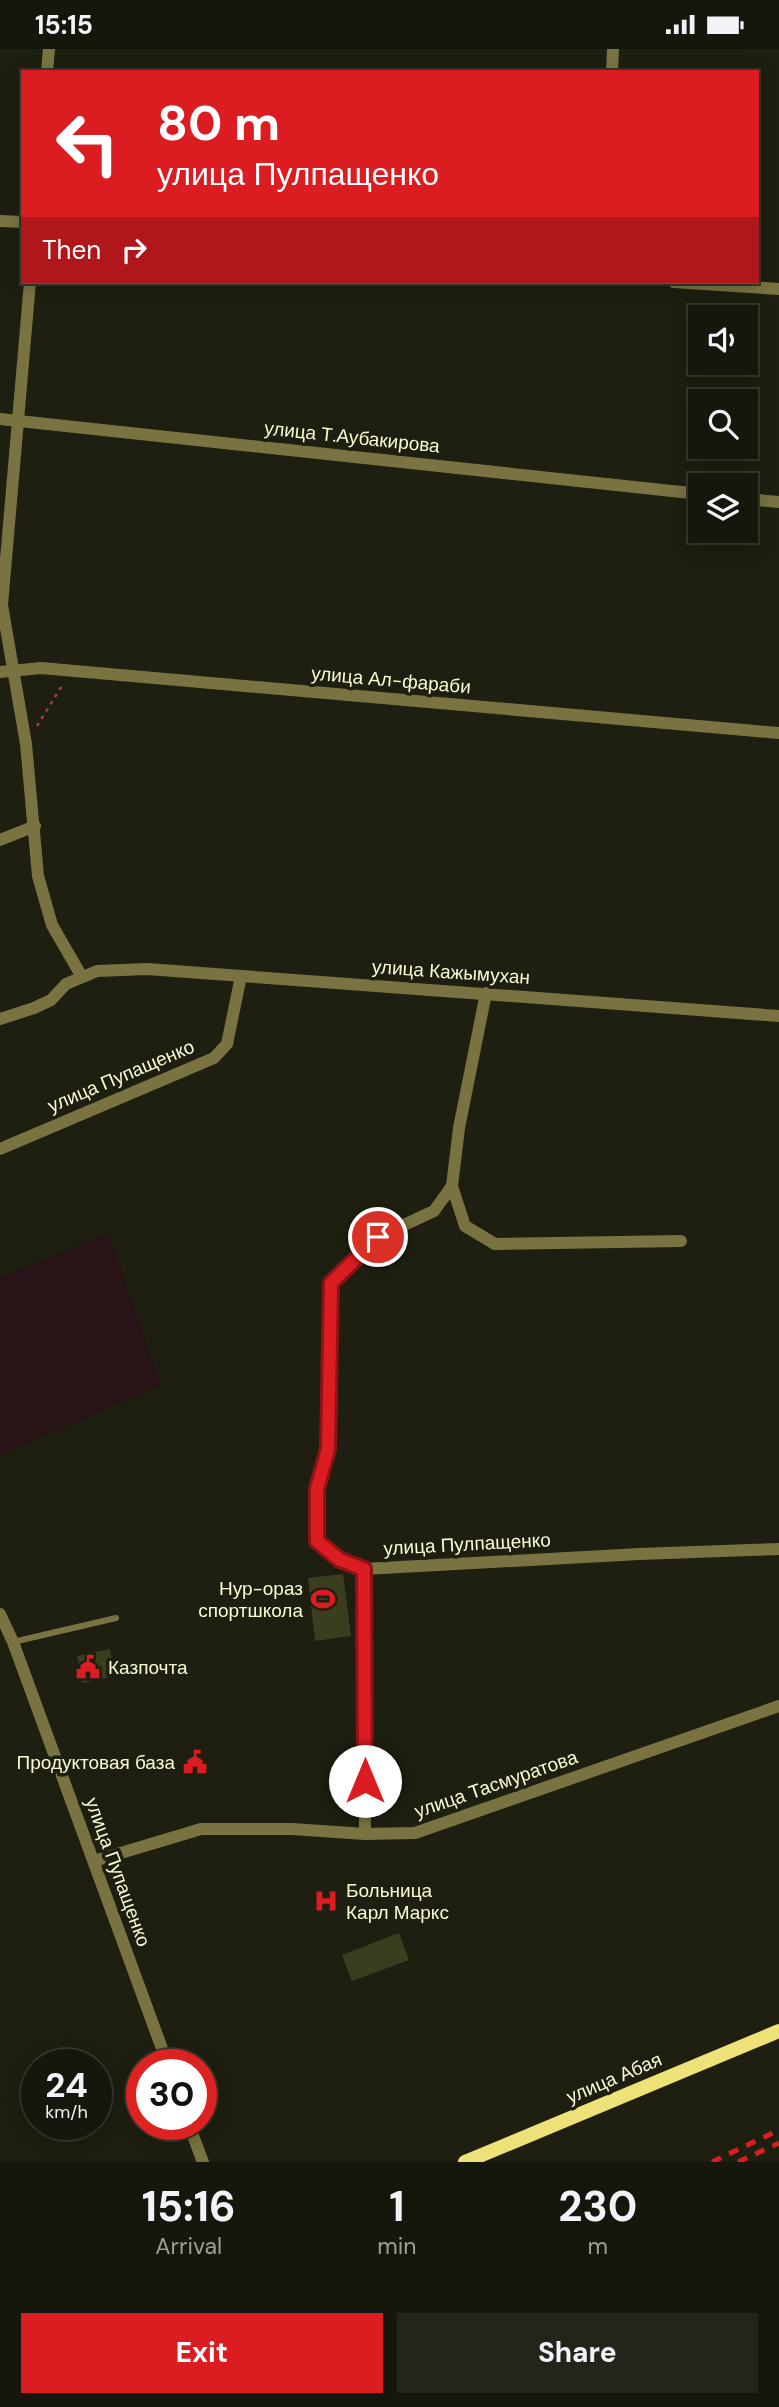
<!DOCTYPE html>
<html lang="en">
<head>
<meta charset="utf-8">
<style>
  :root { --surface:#16170c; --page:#23241a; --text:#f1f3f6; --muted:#9e9f9d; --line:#35362d; --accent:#db1d22 }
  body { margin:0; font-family:"DM Sans",sans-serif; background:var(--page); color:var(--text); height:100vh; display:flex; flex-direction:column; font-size:26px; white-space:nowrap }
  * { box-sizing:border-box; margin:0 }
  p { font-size:23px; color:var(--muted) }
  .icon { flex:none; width:38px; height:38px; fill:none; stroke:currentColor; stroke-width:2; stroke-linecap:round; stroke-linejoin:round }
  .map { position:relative; height:2113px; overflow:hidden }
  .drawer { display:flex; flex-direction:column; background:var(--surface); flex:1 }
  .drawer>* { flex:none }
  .guide { position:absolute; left:21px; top:21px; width:738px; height:214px; border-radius:0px; box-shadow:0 4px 18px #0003,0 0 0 2px var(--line); background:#db1d22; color:#fff; overflow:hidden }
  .tools { position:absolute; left:688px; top:256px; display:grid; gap:14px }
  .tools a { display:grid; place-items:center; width:70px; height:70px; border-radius:0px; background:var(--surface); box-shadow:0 4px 18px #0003,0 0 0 2px var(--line); font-size:35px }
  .speed { position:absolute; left:21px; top:2000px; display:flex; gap:14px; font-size:35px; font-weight:700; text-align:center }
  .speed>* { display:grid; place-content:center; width:91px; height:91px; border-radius:50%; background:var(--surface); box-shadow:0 4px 18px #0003,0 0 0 2px var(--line); line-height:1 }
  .speed small { font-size:18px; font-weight:400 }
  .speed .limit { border:10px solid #d22; background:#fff; color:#111 }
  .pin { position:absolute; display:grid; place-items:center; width:60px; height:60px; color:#fff; margin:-30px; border:4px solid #fff; border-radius:50%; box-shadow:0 2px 7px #0007 }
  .me { position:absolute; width:77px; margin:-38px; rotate:0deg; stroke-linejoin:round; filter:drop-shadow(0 0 5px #0008) }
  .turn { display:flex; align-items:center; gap:24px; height:147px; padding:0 21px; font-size:32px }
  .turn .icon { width:91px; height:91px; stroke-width:2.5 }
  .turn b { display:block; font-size:49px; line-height:60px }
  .then { display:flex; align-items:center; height:66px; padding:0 21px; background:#0003; gap:14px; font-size:26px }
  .eta { display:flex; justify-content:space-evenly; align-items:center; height:119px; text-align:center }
  .eta b { font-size:42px; font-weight:700; line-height:49px }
  .action { display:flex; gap:14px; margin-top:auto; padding:14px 21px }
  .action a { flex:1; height:80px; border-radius:0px; background:var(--accent); color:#fff; font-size:28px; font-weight:700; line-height:80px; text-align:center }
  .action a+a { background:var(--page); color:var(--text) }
  .status { display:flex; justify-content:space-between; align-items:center; height:49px; padding:0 35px; background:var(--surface); direction:ltr }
  .status svg { height:19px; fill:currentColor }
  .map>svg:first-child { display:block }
  .green { fill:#281317 }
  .building { fill:#3b3e1e }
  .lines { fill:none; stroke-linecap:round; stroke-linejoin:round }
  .path { stroke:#a33d50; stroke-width:2.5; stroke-dasharray:3.5 5; stroke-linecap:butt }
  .lane { stroke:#787341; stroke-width:6 }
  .street { stroke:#787341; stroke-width:12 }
  .secondary { stroke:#ede177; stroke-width:14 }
  .rail { stroke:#db1d22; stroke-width:5; stroke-dasharray:10 9; stroke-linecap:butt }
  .route-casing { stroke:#8e1316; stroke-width:18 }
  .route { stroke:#db1d22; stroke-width:12 }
  .labels { text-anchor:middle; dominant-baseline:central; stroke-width:7; stroke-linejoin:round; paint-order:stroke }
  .street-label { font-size:19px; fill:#f9f9d4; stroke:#1e1f10 }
  .poi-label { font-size:19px; fill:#f9f9d4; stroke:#1e1f10; text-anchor:end }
</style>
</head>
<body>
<div class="status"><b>15:15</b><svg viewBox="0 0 49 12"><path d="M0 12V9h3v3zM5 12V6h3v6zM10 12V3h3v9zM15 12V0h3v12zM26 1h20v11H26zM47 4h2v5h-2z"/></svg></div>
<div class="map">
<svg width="779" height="2113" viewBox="0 0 779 2113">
  <rect width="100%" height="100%" fill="#1e1f10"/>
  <path class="green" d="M108,1184L161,1336L0,1406V1229Z"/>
  <path class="building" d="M343,1525L351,1587L315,1592L308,1529Z
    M110,1600L115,1627L83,1634L77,1607Z
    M399,1884L409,1911L352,1932L342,1906Z"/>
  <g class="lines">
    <path class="path" d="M37,677L63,635"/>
    <path class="lane" d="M13,1593L116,1569"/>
    <path class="street" d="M47,23L49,0
      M612,23L613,0
      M0,172L23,173
      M30,233L2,556L26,695L38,827L52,876L82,928
      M674,233L779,240
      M0,370L700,445
      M746,450L779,453
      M0,623L41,619L779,684
      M0,791L35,777
      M486,944L459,1079L452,1137L434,1162L378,1188L331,1234L328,1400L317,1440V1492L340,1511L364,1520L639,1505L779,1500
      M0,970L34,959L51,951L66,935L97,922L147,920L779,967
      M0,1100L214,1009L227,995L241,927
      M452,1137L465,1177L495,1195L681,1192
      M364,1520L365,1785
      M0,1565L13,1593L168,2016
      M94,1812L201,1780H292L365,1785L415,1784L779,1657
      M189,2076L203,2113"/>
    <path class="secondary" d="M465,2113L779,1982"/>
    <path class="rail" d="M712,2113L779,2081
      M738,2113L779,2094"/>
  </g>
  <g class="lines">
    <g class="route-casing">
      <path id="route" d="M365,1732L364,1520L340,1511L317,1492V1440L328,1400L331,1234L378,1188"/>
    </g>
    <use href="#route" class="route"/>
  </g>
  <defs>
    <g id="stadium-bare" transform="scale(1.89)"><path d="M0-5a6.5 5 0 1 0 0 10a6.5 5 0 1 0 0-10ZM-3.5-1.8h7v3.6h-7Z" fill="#db1d22" stroke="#1e1f10" stroke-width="2.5" paint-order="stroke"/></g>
    <g id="civic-bare" transform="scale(1.89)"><path d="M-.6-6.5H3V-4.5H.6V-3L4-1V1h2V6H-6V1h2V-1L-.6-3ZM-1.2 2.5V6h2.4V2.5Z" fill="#db1d22" stroke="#1e1f10" stroke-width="2.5" paint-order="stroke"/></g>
    <g id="hospital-bare" transform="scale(1.89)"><path d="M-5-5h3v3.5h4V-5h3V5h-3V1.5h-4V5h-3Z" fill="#db1d22" stroke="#1e1f10" stroke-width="2.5" paint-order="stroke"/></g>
  </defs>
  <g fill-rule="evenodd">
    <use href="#stadium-bare" x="323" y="1550"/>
    <use href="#civic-bare" x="88" y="1618"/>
    <use href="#civic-bare" x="195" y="1713"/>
    <use href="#hospital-bare" x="326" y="1852"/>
  </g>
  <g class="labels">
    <g class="street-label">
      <text transform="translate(352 388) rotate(6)">улица Т.Аубакирова</text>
      <text transform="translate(391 631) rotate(5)">улица Ал-фараби</text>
      <text transform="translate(451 923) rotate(4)">улица Кажымухан</text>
      <text transform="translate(121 1027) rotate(-23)">улица Пупащенко</text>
      <text transform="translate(467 1495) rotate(-3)">улица Пулпащенко</text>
      <text transform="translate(496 1735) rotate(-19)">улица Тасмуратова</text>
      <text transform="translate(118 1823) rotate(70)">улица Пупащенко</text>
      <text transform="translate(614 2029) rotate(-23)">улица Абая</text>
    </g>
    <g class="poi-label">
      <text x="303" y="1539">Нур-ораз<tspan x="303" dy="22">спортшкола</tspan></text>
      <text x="108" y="1618" text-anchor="start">Казпочта</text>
      <text x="175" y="1713">Продуктовая база</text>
      <text x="346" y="1841" text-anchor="start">Больница<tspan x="346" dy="22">Карл Маркс</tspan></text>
    </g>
  </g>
</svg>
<div class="tools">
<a><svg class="icon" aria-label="sound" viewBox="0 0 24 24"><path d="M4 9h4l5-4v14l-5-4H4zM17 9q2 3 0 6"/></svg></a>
<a><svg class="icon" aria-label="search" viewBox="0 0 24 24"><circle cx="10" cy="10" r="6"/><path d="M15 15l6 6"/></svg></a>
<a><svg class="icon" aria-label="layers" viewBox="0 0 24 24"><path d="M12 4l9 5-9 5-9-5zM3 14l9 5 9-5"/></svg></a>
</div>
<div class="speed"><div>24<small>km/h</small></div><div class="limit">30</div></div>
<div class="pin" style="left:378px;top:1188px;background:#d93025"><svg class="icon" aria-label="arrive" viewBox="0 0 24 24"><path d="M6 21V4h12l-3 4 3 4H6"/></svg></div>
<svg class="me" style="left:365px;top:1732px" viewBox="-20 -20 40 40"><circle r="19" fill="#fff"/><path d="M0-13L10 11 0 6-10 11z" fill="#db1d22"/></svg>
<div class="guide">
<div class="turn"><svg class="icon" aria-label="left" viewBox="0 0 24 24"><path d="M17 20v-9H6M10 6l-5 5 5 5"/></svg><div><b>80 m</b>улица Пулпащенко</div></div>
<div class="then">Then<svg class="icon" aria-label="right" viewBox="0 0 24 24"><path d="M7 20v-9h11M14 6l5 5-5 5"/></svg></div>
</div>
</div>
<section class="drawer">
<div class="eta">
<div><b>15:16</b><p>Arrival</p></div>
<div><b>1</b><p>min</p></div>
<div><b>230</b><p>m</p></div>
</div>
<div class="action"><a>Exit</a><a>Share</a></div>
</section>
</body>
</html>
